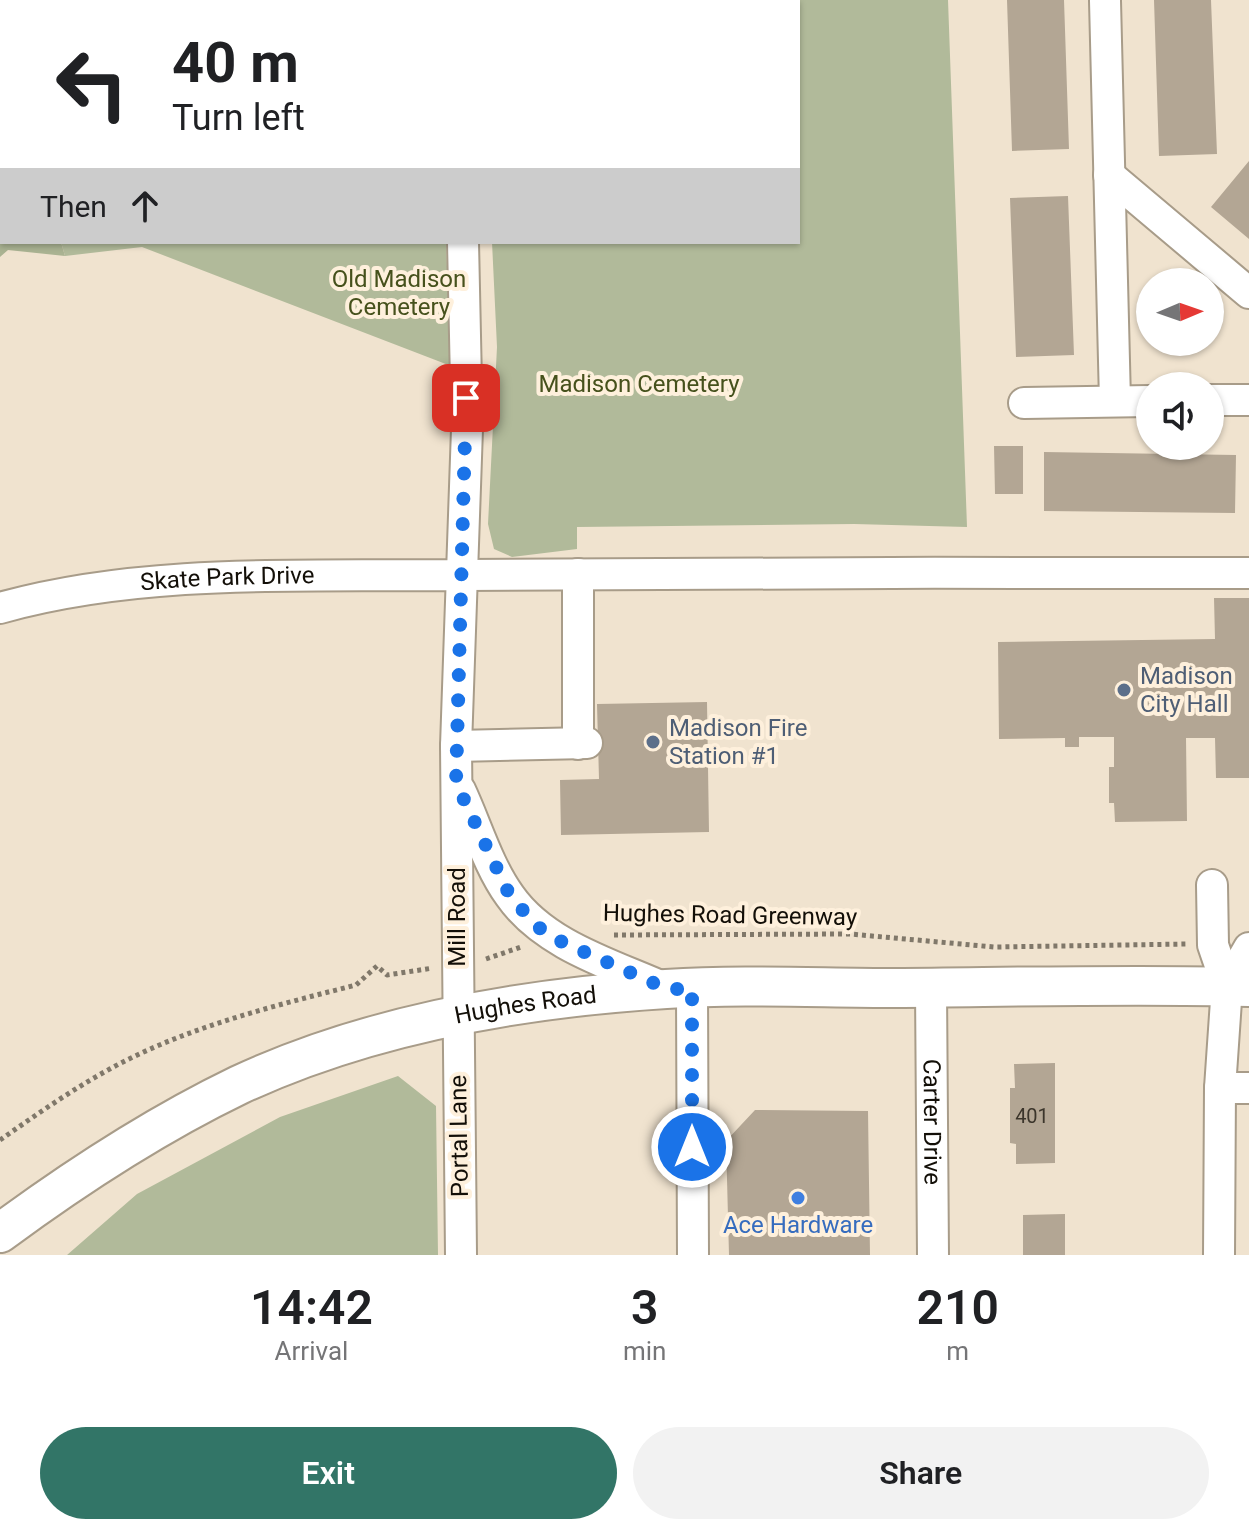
<!DOCTYPE html>
<html lang="en">
<head>
<meta charset="utf-8">
<style>
  :root { --surface:#fff; --page:#f2f2f2; --text:#202124; --muted:#757577; --accent:#327567 }
  body { margin:0; font-family:Roboto,sans-serif; background:var(--page); color:var(--text); height:100vh; display:flex; flex-direction:column; font-size:30px; white-space:nowrap }
  * { box-sizing:border-box; margin:0 }
  p { font-size:26px; color:var(--muted) }
  .icon { flex:none; width:44px; height:44px; fill:none; stroke:currentColor; stroke-width:2; stroke-linecap:round; stroke-linejoin:round }
  .map { position:relative; height:1255px; overflow:hidden }
  .side { display:flex; flex-direction:column; background:var(--surface); flex:1 }
  .side>* { flex:none }
  .guide { position:absolute; left:0px; top:0px; width:800px; height:244px; box-shadow:0 2px 6px #0004; background:#fff; color:var(--text); overflow:hidden }
  .needle { width:52px; rotate:88deg }
  .controls { position:absolute; left:1136px; top:268px; display:grid; gap:16px }
  .controls a { display:grid; place-items:center; width:88px; height:88px; border-radius:50%; background:var(--surface); box-shadow:0 2px 6px #0004; font-size:40px }
  .pin { position:absolute; display:grid; place-items:center; width:68px; height:68px; color:#fff; margin:-34px; border-radius:16px; box-shadow:0 4px 12px #0006 }
  .me { position:absolute; width:88px; margin:-44px; rotate:0deg; stroke-linejoin:round; filter:drop-shadow(0 0 6px #0008) }
  .turn { display:flex; align-items:center; gap:28px; height:168px; padding:0 40px; font-size:36px }
  .turn .icon { width:104px; height:104px; stroke-width:2.5 }
  .turn b { display:block; font-size:56px; line-height:68px }
  .then { display:flex; align-items:center; height:76px; padding:0 40px; background:#0003; gap:16px; font-size:30px }
  .eta { display:flex; justify-content:space-evenly; align-items:center; height:136px; text-align:center }
  .eta b { font-size:48px; font-weight:600; line-height:56px }
  .button { display:flex; gap:16px; margin-top:auto; padding:16px 40px }
  .button a { flex:1; height:92px; border-radius:48px; background:var(--accent); color:#fff; font-size:32px; font-weight:600; line-height:92px; text-align:center }
  .button a+a { background:var(--page); color:var(--text) }
  .map>svg:first-child { display:block }
  .green { fill:#b1ba9a }
  .forest { fill:#aab392 }
  .building { fill:#b3a694 }
  .lines { fill:none; stroke-linecap:round; stroke-linejoin:round }
  .minor-casing { stroke:#a89c89; stroke-width:34 }
  .major-casing { stroke:#a89c89; stroke-width:42 }
  .path { stroke:#80786a; stroke-width:5; stroke-dasharray:4 4; stroke-linecap:butt }
  .minor { stroke:#fff; stroke-width:30 }
  .major { stroke:#fff; stroke-width:38 }
  .route { stroke:#1a73e8; stroke-width:14; stroke-dasharray:0 25.2 }
  .service-dot { fill:#5c6f8a; stroke:#fef0dc; stroke-width:3 }
  .shop-dot { fill:#3f7fe0; stroke:#fef0dc; stroke-width:3 }
  .labels { text-anchor:middle; dominant-baseline:central; stroke-width:8; stroke-linejoin:round; paint-order:stroke }
  .number-label { font-size:20px; fill:#3b352b }
  .park-label { font-size:24px; fill:#46511c; stroke:#fef0dc }
  .street-label { font-size:24px; fill:#130f08; stroke:#fef0dc }
  .service-label { font-size:24px; fill:#4e5e75; stroke:#fef0dc; text-anchor:start }
  .shop-label { font-size:24px; fill:#366cbe; stroke:#fef0dc }
</style>
</head>
<body>
<div class="map">
<svg width="1249" height="1255" viewBox="0 0 1249 1255">
  <rect width="100%" height="100%" fill="#f0e3cf"/>
  <path class="green" d="M0,0H436V2H2V65Z
    M482,0H948L967,527L854,524L577,527V549L512,557L494,549L488,524L497,347L492,242H798V2Z
    M61,242H446L451,366L142,247L65,256Z
    M398,1076L436,1106L438,1255H67L137,1194L280,1117Z"/>
  <path class="forest" d="M0,200L2,242H61L65,256L8,250L0,257Z"/>
  <path class="building" d="M1007,0H1064L1069,149L1012,151Z
    M1154,0H1211L1217,154L1159,156Z
    M1249,161V239L1211,207Z
    M1068,196L1074,355L1016,357L1010,198Z
    M994,446H1023V494H995Z
    M1044,452L1236,455L1235,513L1044,511Z
    M1214,598H1249V778H1216L1215,738H1186L1187,821L1115,822L1114,803H1109V767H1114V737H1079V747H1065V738L999,739L998,642L1215,639Z
    M707,702L709,832L561,835L560,780L599,779L597,704Z
    M1055,1063V1163L1016,1164V1144L1010,1143V1088H1015L1014,1064Z
    M755,1110L868,1111L870,1255H729L726,1141Z
    M1065,1214V1255H1023V1215Z"/>
  <g class="lines">
    <g class="minor-casing">
      <g id="minor">
        <path d="M457,0V2"/>
        <path d="M1105,1L1115,401"/>
        <path d="M1109,175L1249,293"/>
        <path d="M1210,400H1249"/>
        <path d="M1024,403L1150,401"/>
        <path id="s1" d="M0,608C145,567 312,577 463,575C725,572 987,573 1249,573"/>
        <path d="M578,744V574"/>
        <path d="M456,746L587,743"/>
        <path d="M460,790C476,824 488,866 510,896C545,946 614,965 667,989"/>
        <path d="M1212,885L1213,945L1227,986L1220,1088L1219,1255"/>
        <path d="M1227,986L1249,948"/>
        <path id="s2" d="M931,988L933,1255"/>
        <path d="M692,989L693,1255"/>
        <path d="M1220,1088H1249"/>
        <path d="M461,1255L456,746L467,429L463,242"/>
      </g>
    </g>
    <g class="major-casing">
      <g id="major">
        <path id="s3" d="M0,1233C76,1177 154,1126 239,1085C370,1024 522,998 666,989C742,984 819,988 895,988C1013,987 1131,984 1249,987"/>
      </g>
    </g>
    <path class="path" d="M614,935L850,934L994,947L1187,944
      M486,959L521,947
      M0,1140C43,1110 87,1079 135,1056C204,1023 281,1004 356,985L377,966L387,975L433,968"/>
    <use href="#minor" class="minor"/>
    <use href="#major" class="major"/>
  </g>
  <g class="lines">
    <path class="route" d="M466,398L456,783L510,896L538,927L562,942L667,989H692V1147"/>
  </g>
  <g class="service-dot">
    <circle cx="1124" cy="690" r="8"/>
    <circle cx="653" cy="742" r="8"/>
  </g>
  <circle class="shop-dot" cx="798" cy="1198" r="8"/>
  <g class="labels">
    <g class="number-label">
      <text x="1032" y="1116">401</text>
    </g>
    <g class="park-label">
      <text x="399" y="279">Old Madison<tspan x="399" dy="28">Cemetery</tspan></text>
      <text x="639" y="384">Madison Cemetery</text>
    </g>
    <g class="street-label">
      <text stroke="none"><textPath href="#s1" startOffset="230">Skate Park Drive</textPath></text>
      <text transform="translate(730 915) rotate(1)">Hughes Road Greenway</text>
      <text transform="translate(457 917) rotate(-90)">Mill Road</text>
      <text stroke="none"><textPath href="#s3" startOffset="580">Hughes Road</textPath></text>
      <text stroke="none"><textPath href="#s2" startOffset="134">Carter Drive</textPath></text>
      <text transform="translate(459 1136) rotate(-91)">Portal Lane</text>
    </g>
    <g class="service-label">
      <text x="1140" y="676">Madison<tspan x="1140" dy="28">City Hall</tspan></text>
      <text x="669" y="728">Madison Fire<tspan x="669" dy="28">Station #1</tspan></text>
    </g>
    <g class="shop-label">
      <text x="798" y="1225">Ace Hardware</text>
    </g>
  </g>
</svg>
<div class="controls">
<a><svg class="needle" viewBox="-14 -14 28 28"><path d="M0-13l5 13h-10z" fill="#e53935"/><path d="M0 13l5-13h-10z" fill="#757577"/></svg></a>
<a><svg class="icon" aria-label="sound" viewBox="0 0 24 24"><path d="M4 9h4l5-4v14l-5-4H4zM17 9q2 3 0 6"/></svg></a>
</div>
<div class="pin" style="left:466px;top:398px;background:#d93025"><svg class="icon" aria-label="arrive" viewBox="0 0 24 24"><path d="M6 21V4h12l-3 4 3 4H6"/></svg></div>
<svg class="me" style="left:692px;top:1147px" viewBox="-20 -20 40 40"><circle r="17" fill="#1a73e8" stroke="#fff" stroke-width="3"/><path d="M0-11L8 9 0 5-8 9z" fill="#fff"/></svg>
<div class="guide">
<div class="turn"><svg class="icon" aria-label="left" viewBox="0 0 24 24"><path d="M17 20v-9H6M10 6l-5 5 5 5"/></svg><div><b>40 m</b>Turn left</div></div>
<div class="then">Then<svg class="icon" aria-label="ahead" viewBox="0 0 24 24"><path d="M12 20V5M6 11l6-6 6 6"/></svg></div>
</div>
</div>
<section class="side">
<div class="eta">
<div><b>14:42</b><p>Arrival</p></div>
<div><b>3</b><p>min</p></div>
<div><b>210</b><p>m</p></div>
</div>
<div class="button"><a>Exit</a><a>Share</a></div>
</section>
</body>
</html>
